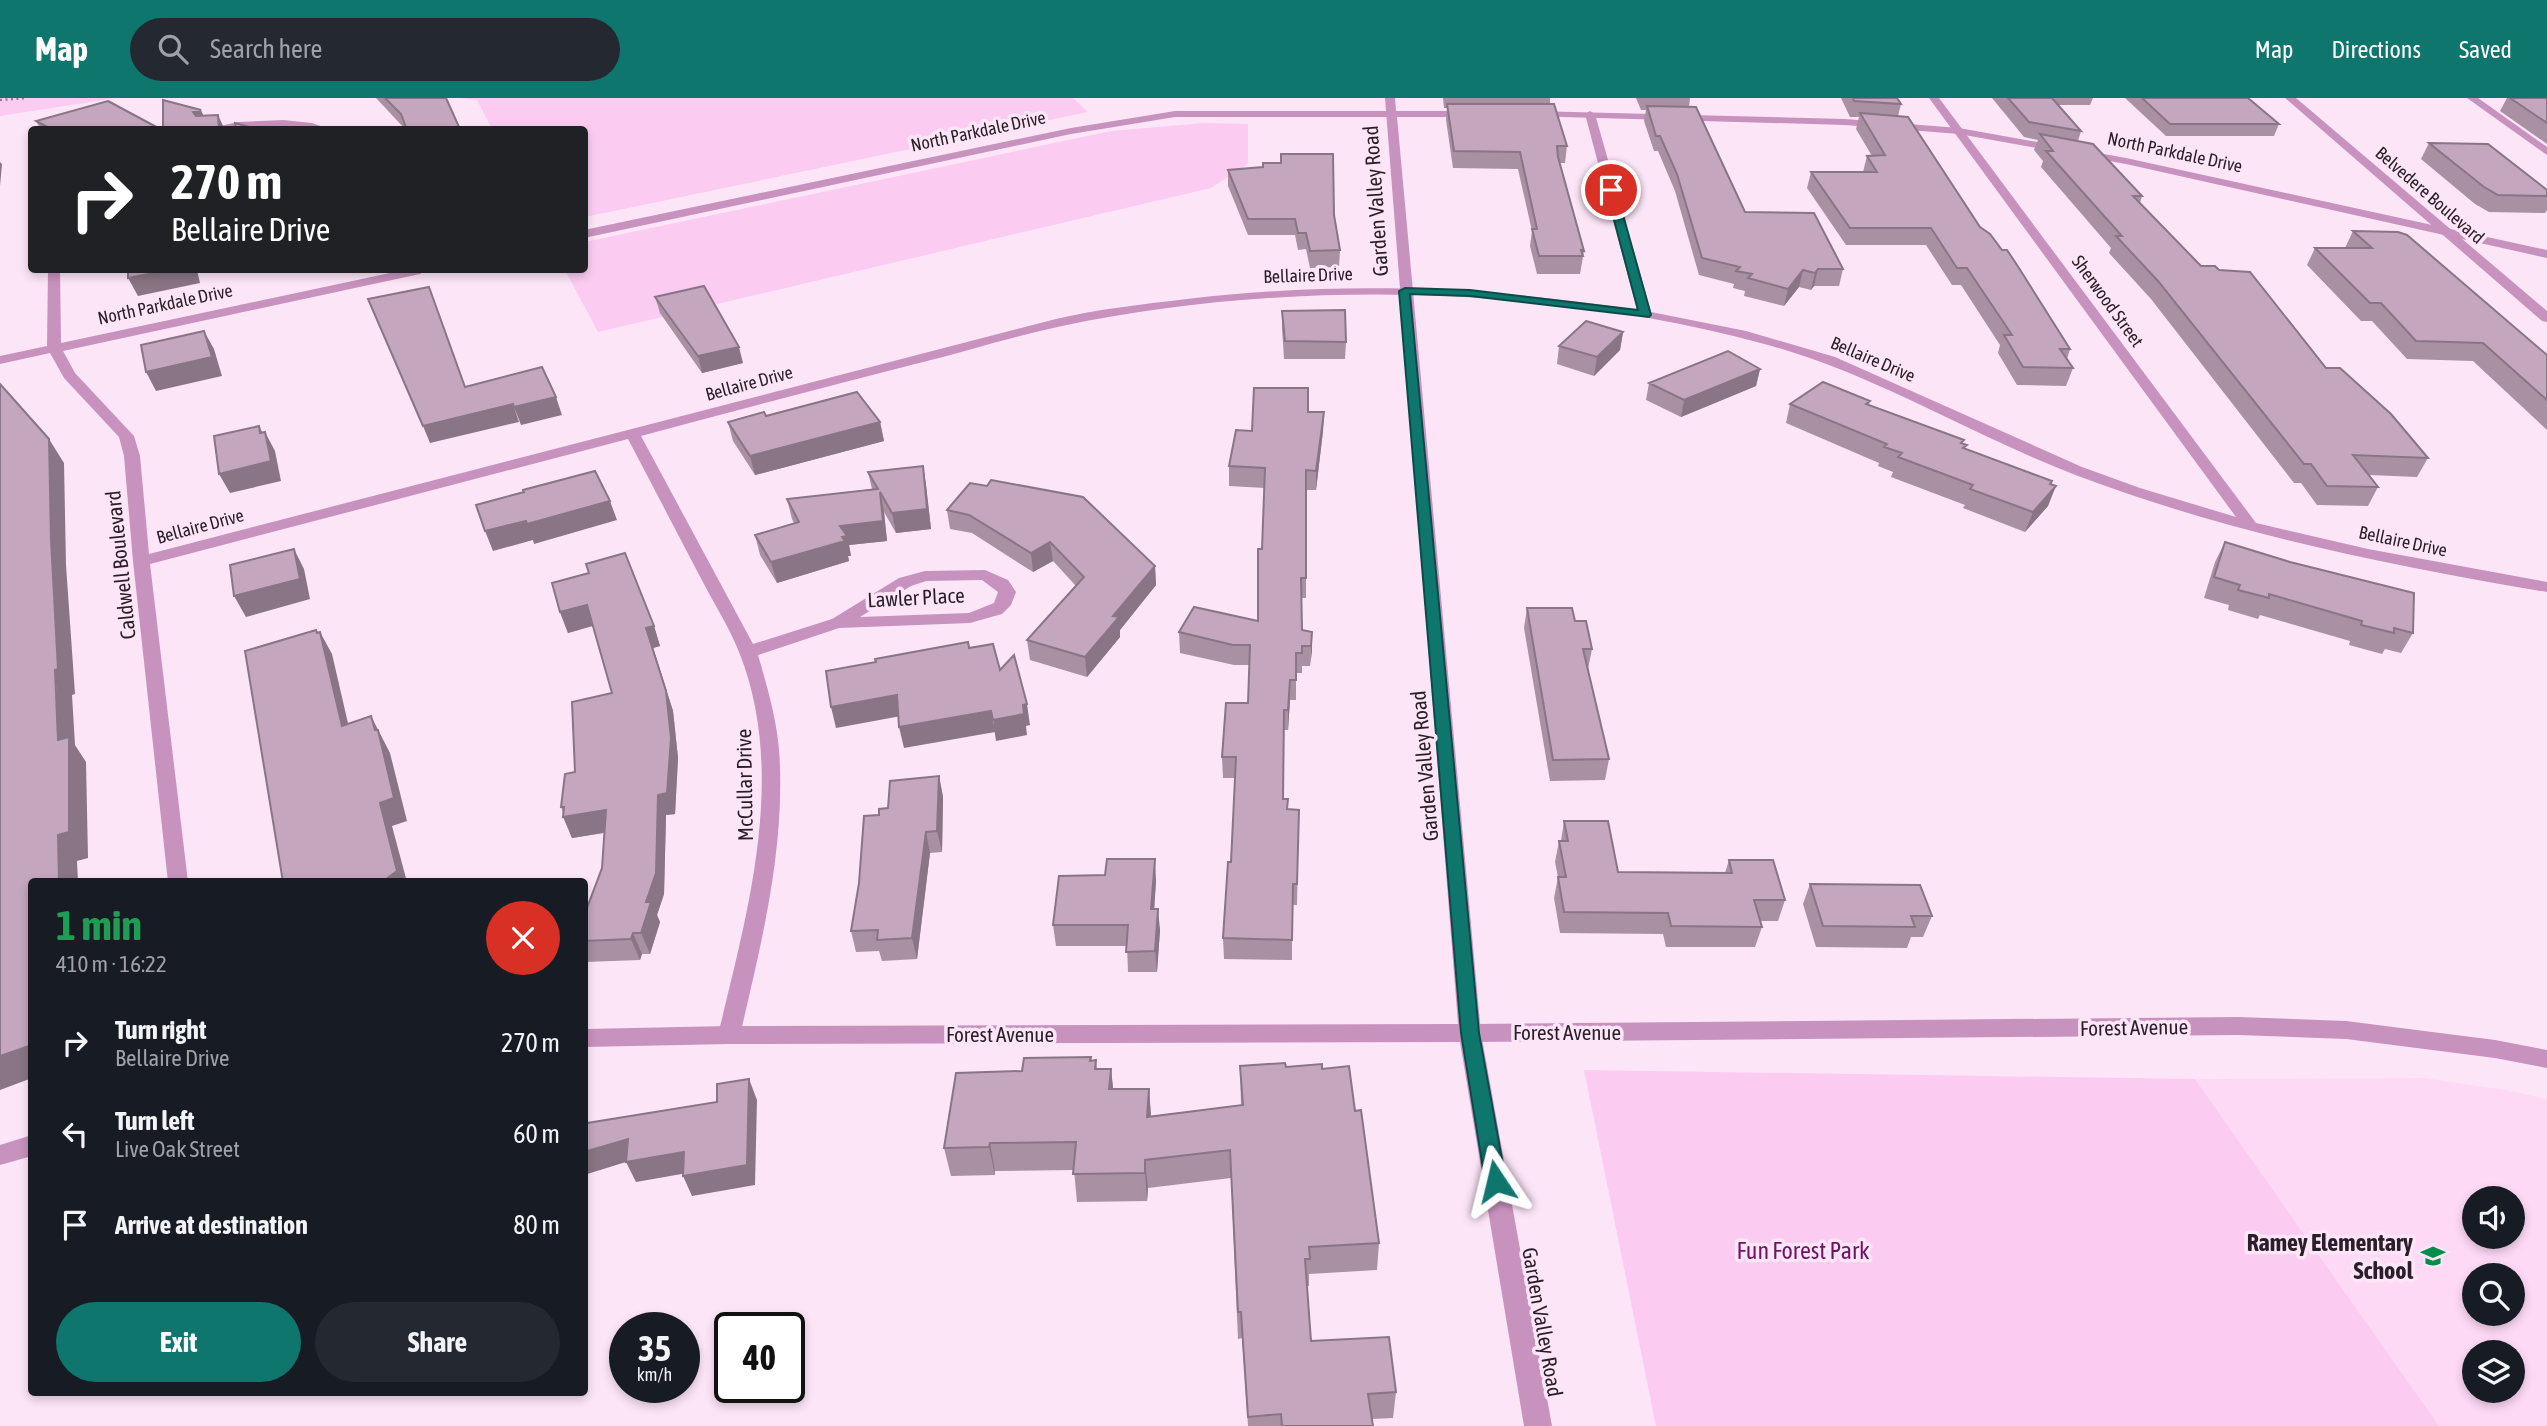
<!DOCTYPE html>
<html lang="en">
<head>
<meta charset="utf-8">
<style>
  :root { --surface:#171b24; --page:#242831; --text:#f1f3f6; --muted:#9ea1a6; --accent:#0f766e }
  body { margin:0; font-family:"Asap Condensed",sans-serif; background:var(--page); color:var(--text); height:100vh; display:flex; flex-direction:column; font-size:26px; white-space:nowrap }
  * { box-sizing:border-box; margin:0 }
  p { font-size:23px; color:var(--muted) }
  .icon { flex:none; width:38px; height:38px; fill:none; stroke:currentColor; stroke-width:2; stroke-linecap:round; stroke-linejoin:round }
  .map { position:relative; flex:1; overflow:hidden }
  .side { position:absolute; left:28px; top:780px; width:560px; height:518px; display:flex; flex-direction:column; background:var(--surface); border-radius:7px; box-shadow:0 4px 10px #0003 }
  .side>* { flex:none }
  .top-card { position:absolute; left:28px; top:28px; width:560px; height:147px; border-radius:7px; box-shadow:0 4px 10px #0003; background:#202124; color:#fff; overflow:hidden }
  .buttons { position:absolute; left:2462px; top:1088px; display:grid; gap:14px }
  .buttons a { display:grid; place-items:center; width:63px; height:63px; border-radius:50%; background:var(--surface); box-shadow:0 4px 10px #0003; font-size:35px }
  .speed { position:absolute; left:609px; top:1214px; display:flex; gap:14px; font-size:35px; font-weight:700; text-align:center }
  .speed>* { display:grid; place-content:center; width:91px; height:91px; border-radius:50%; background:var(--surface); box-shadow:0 4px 10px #0003; line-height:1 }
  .speed small { font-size:18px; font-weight:400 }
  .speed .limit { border:4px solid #111; border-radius:10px; background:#fff; color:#111 }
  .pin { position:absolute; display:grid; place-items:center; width:60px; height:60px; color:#fff; margin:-30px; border:4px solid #fff; border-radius:50%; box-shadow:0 2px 7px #0007 }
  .me { position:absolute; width:77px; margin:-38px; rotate:350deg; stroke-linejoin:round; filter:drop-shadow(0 0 5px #0008) }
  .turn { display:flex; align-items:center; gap:24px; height:147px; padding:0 28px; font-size:32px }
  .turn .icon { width:91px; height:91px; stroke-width:2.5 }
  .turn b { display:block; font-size:49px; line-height:60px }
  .round { display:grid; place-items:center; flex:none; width:74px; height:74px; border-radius:37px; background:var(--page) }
  .summary { display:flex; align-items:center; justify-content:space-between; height:119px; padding:0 28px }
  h1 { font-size:42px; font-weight:700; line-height:52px; color:#1e9e55 }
  .button { display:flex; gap:14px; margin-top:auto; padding:14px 28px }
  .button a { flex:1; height:80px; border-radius:42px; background:var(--accent); color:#fff; font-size:28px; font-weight:700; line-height:80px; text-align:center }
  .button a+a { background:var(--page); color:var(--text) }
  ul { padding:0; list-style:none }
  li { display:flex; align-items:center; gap:21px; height:91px; padding:0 28px }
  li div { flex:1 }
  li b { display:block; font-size:26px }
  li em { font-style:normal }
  header { display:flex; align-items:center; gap:42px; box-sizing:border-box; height:98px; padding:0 35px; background:var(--accent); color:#fff }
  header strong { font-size:33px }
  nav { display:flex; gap:38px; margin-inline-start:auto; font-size:24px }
  .search { width:490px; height:63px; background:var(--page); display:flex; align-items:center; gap:18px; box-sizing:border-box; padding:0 24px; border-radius:38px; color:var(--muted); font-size:26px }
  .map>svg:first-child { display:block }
  .built { fill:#fed9f6; fill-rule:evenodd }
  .green { fill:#fccbf2 }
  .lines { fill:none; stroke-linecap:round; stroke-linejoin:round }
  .path { stroke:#8e7d8b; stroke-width:2.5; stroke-dasharray:2 3.5; stroke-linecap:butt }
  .service { fill:#c792bd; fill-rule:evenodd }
  .minor { fill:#c792bd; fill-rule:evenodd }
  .tertiary { fill:#c792bd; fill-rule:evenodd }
  .wall { fill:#a990a3 }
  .shaded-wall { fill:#897585 }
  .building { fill:#c4a7be; stroke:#897585; stroke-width:2 }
  .route { fill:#0f766e; stroke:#0a4d48; stroke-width:2 }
  .labels { text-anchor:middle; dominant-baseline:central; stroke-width:7; stroke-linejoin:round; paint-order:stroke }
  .far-street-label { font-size:18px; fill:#2a1f28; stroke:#fde5f8 }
  .street-label { font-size:21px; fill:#2a1f28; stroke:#fde5f8 }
  .near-poi-label { font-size:24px; font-weight:bold; fill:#2a1f28; stroke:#fde5f8; text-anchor:end }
  .near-park-label { font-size:24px; fill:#721168; stroke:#fde5f8 }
</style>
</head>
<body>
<header>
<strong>Map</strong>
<div class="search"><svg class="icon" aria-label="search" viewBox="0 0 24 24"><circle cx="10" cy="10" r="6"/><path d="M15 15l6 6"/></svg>Search here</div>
<nav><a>Map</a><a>Directions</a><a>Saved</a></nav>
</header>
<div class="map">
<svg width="2547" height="1328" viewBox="0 0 2547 1328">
  <rect width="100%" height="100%" fill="#fde5f8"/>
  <path class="built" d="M2424,980L2506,992L2547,1001V1328H2439L2195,981ZM2474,1101H2513V1139H2474ZM2474,1178H2513V1216H2474ZM2474,1255H2513V1293H2474Z"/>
  <path class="green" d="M0,0H116L0,18Z
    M459,0H1073L1088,14L585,119L584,32L492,31L477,2Z
    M1203,25L1248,26V66L1211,90L598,234L565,172H584L585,144L1111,33Z
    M1584,972L2195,981L2439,1328H1656Z"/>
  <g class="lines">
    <path class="path" d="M0,2L26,0"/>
    <path class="service" d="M2467,0H2478L2547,49V57Z"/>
    <path class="minor" d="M1929,0H1939L2256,425L2368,451L2547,484V494C2387,467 2229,435 2078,378C1973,338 1877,277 1768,247C1547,186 1287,181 1062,228C1014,238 967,253 919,265C826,289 734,313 641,338L753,546L832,521L899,480L925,473L985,472L1008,482L1016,494L1011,507L1002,516L970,525L839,530L758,557C767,588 776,619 779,651C786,748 762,843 740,937L737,944L729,946L721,944L718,937C747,816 788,676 739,554C730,531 716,509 705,488C679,439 654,390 628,341L150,466L188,784H168L133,463L124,358L119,339L64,280L50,255L0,266V258L47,248L48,172H60L61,245L404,172H426L420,176L63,253L75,275L134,338L140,358L149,456L1056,221C1099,211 1144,206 1187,201C1342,183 1483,188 1637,212L1585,16L1590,13L1595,16L1651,214L1746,233L1835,259L2082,369L2140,390L2236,419ZM982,482L998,494L994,505L969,515L860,519L911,488L926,483Z
      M2285,0H2296L2547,213V224L2542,223Z
      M1175,13H1392L1397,16L1392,19H1175L1071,36L584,140V132L1071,30Z
      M283,22L312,25L332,32L268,28L203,32L238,24Z
      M2238,919L2346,923L2495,942L2547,952V970L2495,960L2346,941L2238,937L1470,944L1462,941L1459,935L1462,929L1470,926Z"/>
    <path class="tertiary" d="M1385,0H1395L1396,13H1471L1476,16L1471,19H1397L1481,935L1552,1328H1524L1460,944L729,946L584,949V931L729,928L1458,926Z
      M1533,13L1845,21L1959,30L2126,60L2547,152V160L2126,66L1959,36L1845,27L1529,18V14Z
      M32,1037V1058L0,1067V1047Z"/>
  </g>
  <path class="wall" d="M376,0H446L460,32H406Z
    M1443,0H1550V6L1567,48L1565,65H1560L1584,153L1580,176H1537L1530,148L1532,133L1518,71L1453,70L1446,22L1447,10H1444Z
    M1636,0H1690L1689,9L1745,114L1843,171L1839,188H1814L1811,192L1799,189L1784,208L1744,198L1745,193L1733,190L1734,186L1699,177L1675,93L1658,53H1654L1644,23L1646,12H1641Z
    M1841,0H1897L1901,6L1898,18L2070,251L2067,261L2073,270L2066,288L2017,287L1998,255L2000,247L1961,187H1952L1926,147H1846L1807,90L1811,74H1863L1867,58H1872L1856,31L1859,19H1850Z
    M1992,0H2093L2090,7H2058L2081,33L2078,43L2142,98L2140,105L2201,168L2326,270L2428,360L2417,379L2369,377L2378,389L2368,408L2317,407L2301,385H2294L2151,201L2109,155L2111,150L2041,69L2043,63L2034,52L2038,42L2024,39Z
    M2125,0H2248L2279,26L2274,38H2166Z
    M2507,0H2547V46L2500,13Z
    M36,23L162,32H41Z
    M2429,45L2547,92V112L2545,115L2489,114L2475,106L2421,61Z
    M1281,65L1334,117L1340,152L1339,169L1310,170L1306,151L1298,152L1295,137H1248L1228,88V72L1263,69Z
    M2353,133L2547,257V332L2473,263L2407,261L2372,223H2361L2307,167L2315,150H2345Z
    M655,199L743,265L702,275L660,215Z
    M1282,213L1346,244L1345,261H1284L1282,230Z
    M1623,234L1620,252L1594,278L1557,266L1559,248Z
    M1760,271L1756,288L1681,319L1646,302L1649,285Z
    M1870,303L1869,307L1963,345L1965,351L2051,386L2048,408L2025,434L1963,410L1965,407L1891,379L1893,374L1878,368L1879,365L1786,325L1790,306Z
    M1308,314H1324L1323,333L1316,392H1306V500H1301L1302,532L1312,534L1310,568H1302V575H1296V602H1290L1288,632H1284L1283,701L1287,711L1299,712L1297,807H1292V862L1224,861L1223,840L1231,764L1235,680H1223L1222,659L1248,605L1250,567H1234L1180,555L1179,534L1258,523L1265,390L1229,388V368L1252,333Z
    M766,318L880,324L884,343L755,377L733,343L728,324Z
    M923,368L926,387L931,431L896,435L884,414L887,443L849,447L851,458H848L849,463L777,485L760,457L755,437L794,425L792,421L787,401L872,391L868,374Z
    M970,385L1155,468L1156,487L1120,532V539L1087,579L1030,562L1027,542L1076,488L1053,463L1033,474L972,435L950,431L947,412Z
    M2225,444L2413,535L2401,555L2385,551L2382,556L2349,547L2350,543L2260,517L2258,521L2228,512L2229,507L2204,500L2215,464Z
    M1527,510L1575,523L1592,551L1588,571L1609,661L1605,682L1550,683L1524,530Z
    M560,514L654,528L660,548L653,550L673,613L678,660L675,716L666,717L664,796L657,817L660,824L650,856H642L640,862L585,864L584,862V818L602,770L604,735L572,740L561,709L575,674L612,595L593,528L568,535Z
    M939,678L943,699L942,754L930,755L917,861L882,863L879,853L856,854L851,833L888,710Z
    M1564,723L1618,774L1725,775L1729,762L1785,802L1778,823H1760L1762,829L1755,849H1666L1663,836L1560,835L1554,800L1558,779L1555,764L1559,743H1561Z
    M1156,782L1154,811L1160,832L1157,874H1128L1127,848H1056L1053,827Z
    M1810,786L1932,818L1923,839H1911L1907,850L1816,849L1803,806Z
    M1091,959V962H1096L1097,971H1111L1113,991H1149L1151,1018L1241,1007L1240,968L1322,971L1355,1013L1379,1145L1377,1172L1309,1176V1188H1307L1311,1243L1396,1294L1393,1320L1372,1321L1373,1328H1248L1242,1240L1238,1241L1231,1080L1148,1090L1147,1103L1077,1104L1074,1072L995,1073V1077L951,1078L944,1050L1022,973Z"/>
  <path class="shaded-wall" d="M201,12L208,28L201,31L193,14Z
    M218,17L225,32H219Z
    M0,64L2,66L0,88Z
    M1818,171L1814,188L1811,192L1815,175Z
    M170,172H197L200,185L138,198L128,180Z
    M1803,172L1799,189L1784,208L1788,191Z
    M204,233L214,251L222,278L156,293L146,274Z
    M1623,234L1620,252L1594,278L1597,259Z
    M739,249L743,265L702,275L698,258Z
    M1760,271L1756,288L1681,319L1684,302Z
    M556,299L562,317L521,327L514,309Z
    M513,306L519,324L430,345L423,328Z
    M1324,314L1323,333L1316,392V373Z
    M880,324L884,343L755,377L750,358Z
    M259,328L268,345L265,334L275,353L281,383L230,395L219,376L260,335Z
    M49,341L64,365L66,467L75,596L72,597L75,647L86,664L88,760L77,763L78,784H59L58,642L51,442Z
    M923,368L926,387L931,431L896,435L892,415Z
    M2052,383L2046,399L2056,388L2048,408L2025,434L2033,414Z
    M880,394L884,414L887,443L849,447L851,458H848L849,463L777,485L771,464Z
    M610,403L617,422L534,446L533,442L493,453L485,433Z
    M1050,444L1053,463L1033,474L1031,455Z
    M294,451L304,471L310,501L246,519L234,498Z
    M1155,468L1156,487L1120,532V539L1087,579L1085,559L1113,518Z
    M587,507L595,527L568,535L560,514Z
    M654,528L660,548L653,550L673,613L678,660L675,716L666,717L664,796L657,817L660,824L650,856L641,835L646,804L658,697L646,530Z
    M320,534L332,556L354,651L342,628Z
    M1312,534V554L1310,568L1311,548Z
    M1290,582V602L1288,632V612Z
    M897,597L901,618L836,630L831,609Z
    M1027,606L1030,627L1026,628L1027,637L996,643L993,622L1023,607Z
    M991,613L995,634L904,650L899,629Z
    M371,618L390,655L407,723L392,728L407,784H386L385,782L375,632Z
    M939,678L943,699L942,754L937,733Z
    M606,712L614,733L572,740L563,719Z
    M926,734L930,755L917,861L912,840Z
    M1155,761L1156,782L1153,832L1151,811Z
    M1158,811L1160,832L1157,874L1155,853Z
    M633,835L642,856L640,862L631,841Z
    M32,947V980L0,992V958Z
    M1111,971L1114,999L1109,991Z
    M749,981L757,1002L755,1087L692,1098L683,1078Z
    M1149,991L1151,1019H1147Z
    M628,1041L684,1054L693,1074L636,1084L626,1064L584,1077V1054Z
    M990,1045L995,1073V1077L989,1049Z
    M1145,1062L1148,1090L1147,1103L1145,1075Z"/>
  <path class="building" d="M385,0H446L460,31L407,32L401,16Z
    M1853,0H1897L1901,6L1854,3Z
    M2008,0H2052L2081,33L2029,24Z
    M2142,0H2248L2279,26H2170Z
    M2510,0H2547V25Z
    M163,2L201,12L193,14L196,18L218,17L219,32H163Z
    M108,3L162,32H53L36,23Z
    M1447,6H1554L1567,48H1557L1558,59L1584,153L1581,152L1583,158H1539L1532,131H1537L1520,54L1454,53Z
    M1647,8L1696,9L1745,114L1814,115L1843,171H1818L1815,175L1803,172L1788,191L1748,180L1752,176L1736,173L1740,169L1702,160L1677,76L1660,38H1656Z
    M1860,15L1908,19L1980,129L1990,136L2002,152H2007L2017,167L2070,251H2060L2073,270L2023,269L2004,237H2012L1967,170H1957L1931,130H1850L1811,74H1877L1867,58L1885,57Z
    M235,25L260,32H236Z
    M2040,36L2093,46L2142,98H2133L2201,168H2215L2219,172L2250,174L2326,270H2340L2391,316L2428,360L2353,357L2378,389L2327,388L2311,366H2304L2158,183L2116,138H2122L2046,53H2053Z
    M2429,45L2488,46L2547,92V98L2498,97L2484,89Z
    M1281,56H1333L1334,117L1340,152L1310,153L1306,135H1298L1295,121H1248L1228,72L1263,69V65H1281Z
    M2353,133L2398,134L2407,137L2547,257V302L2483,245L2416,243L2381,205H2370L2315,150H2372Z
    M128,172H170L128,180Z
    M704,188L739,249L698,258L655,199Z
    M429,189L465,289L542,269L556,299L514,309L513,306L423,328L368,201Z
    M1345,212L1346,244L1285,243L1282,213Z
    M1586,223L1623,234L1597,259L1559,248Z
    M204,233L212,259L146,274L141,247Z
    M1728,253L1760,271L1684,302L1649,285Z
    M1823,284L1870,303L1866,306L1964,342L1961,345L1967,347L1963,350L2052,383L2050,386L2056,388L2033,414L1970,391L1973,387L1898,359L1902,355L1884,349L1887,346L1790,306Z
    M0,286L49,341L51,442L58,571L55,572L58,642L69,639V734L58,737L59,784H32V947L0,958Z
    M1254,290H1308V314H1324L1316,373L1306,372V480H1301L1302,532L1312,534L1311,548H1302V555H1296V582H1290L1288,612H1284L1283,701H1288L1287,711L1299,712L1297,786H1293L1292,842L1223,840L1228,764H1231L1236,659H1222L1226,605H1248L1250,547H1233L1179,534L1194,509L1258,523V451H1262L1265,370L1229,368L1236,332L1252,333Z
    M857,294L880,324L750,358L728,324L764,314L766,318Z
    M259,328L260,335L265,334L271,363L219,376L214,338Z
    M923,368L927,411L892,415L880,394L883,423L840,428L847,438L842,439L845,443L771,464L755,437L799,424L787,401L878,391L868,374Z
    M595,373L610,403L527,426L526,423L485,433L476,407L524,394L523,392Z
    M991,382L1083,399L1155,468L1113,518L1119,519L1085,559L1027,542L1084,479L1050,444L1031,455L969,417L947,412L970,385L987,388Z
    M2225,444L2290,464L2414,495L2413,535L2394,530V535L2361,527L2362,523L2269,496V500L2238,492L2240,487L2214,479Z
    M294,451L300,481L234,498L230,467Z
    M625,455L654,528L646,530L666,593L671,640L667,695L658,697L656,775L646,804H651L641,835H633L631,841L584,843V818L602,770L606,712L563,719L564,709H561L565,676L575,674L572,604L612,595L587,507L560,514L552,485L589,475L586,466Z
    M1527,510H1572L1575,523H1586L1592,551H1583L1609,661L1553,662Z
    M316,532L317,535L320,534L342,628L371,618L375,632H378L394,700L380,705L397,773L385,782L388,784H283L245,553Z
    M968,544L969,550L993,546L1000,572L1014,557L1027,606L1023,607L1024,616L993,622L991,613L899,629L897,597L831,609L826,573L876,564L875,561Z
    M939,678L937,733L926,734L912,840L877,842L878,832L851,833L859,785L864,718L879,717V711L888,710L890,683Z
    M1564,723H1608L1618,774L1732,775L1729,762H1773L1785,802H1754L1762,829L1671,828L1668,815L1564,814L1558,779H1566L1559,743H1568Z
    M1107,761H1155L1151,811H1158L1155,853L1126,854L1128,827H1053L1059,778L1105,777Z
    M1810,786L1920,787L1932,818H1911L1915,829L1823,828Z
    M1091,959L1090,963L1096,962L1095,971H1111L1109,991H1149L1147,1019L1243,1007L1240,968L1285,965L1286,969L1322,966V971L1349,968L1355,1013L1361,1012L1379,1145L1309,1149L1310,1161H1305L1311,1243L1389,1239L1396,1294L1368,1296L1373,1328H1282L1281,1316L1248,1319L1241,1214H1238L1230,1052L1145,1062V1075L1073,1076L1076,1044L990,1045L989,1049L944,1050L956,975L1022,973L1024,960Z
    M749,981L747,1067L683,1078L684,1054L626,1064L628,1041L584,1054V1015L586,1014L587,1025L717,1004V986Z"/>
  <path class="route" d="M1611,89L1616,92L1651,217L1649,219L1470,198L1410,196L1479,935L1506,1083L1503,1089L1496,1092L1488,1089L1485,1083L1461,935L1399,193L1405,190L1470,192L1638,212L1606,92Z"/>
  <defs>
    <g id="school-bare" transform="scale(1.89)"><path d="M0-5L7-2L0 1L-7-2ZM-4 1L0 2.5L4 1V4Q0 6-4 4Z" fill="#008c4a" stroke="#fde5f8" stroke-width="2.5" paint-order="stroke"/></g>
  </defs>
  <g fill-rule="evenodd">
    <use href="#school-bare" x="2433" y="1158"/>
  </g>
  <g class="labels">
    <g class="far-street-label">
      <text transform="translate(978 33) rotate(-12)">North Parkdale Drive</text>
      <text transform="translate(2175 54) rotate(12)">North Parkdale Drive</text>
      <text transform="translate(2430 97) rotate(41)">Belvedere Boulevard</text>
      <text transform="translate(1308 177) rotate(-2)">Bellaire Drive</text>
      <text transform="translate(2108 203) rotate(54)">Sherwood Street</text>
      <text transform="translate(165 206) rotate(-12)">North Parkdale Drive</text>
      <text transform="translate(1873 261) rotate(23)">Bellaire Drive</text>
      <text transform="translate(749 285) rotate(-15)">Bellaire Drive</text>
      <text transform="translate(200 428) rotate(-15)">Bellaire Drive</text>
      <text transform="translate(2403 443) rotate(12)">Bellaire Drive</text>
    </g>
    <g class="street-label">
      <text transform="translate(1375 103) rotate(-94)">Garden Valley Road</text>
      <text transform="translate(120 467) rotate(-96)">Caldwell Boulevard</text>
      <text transform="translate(916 499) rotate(-3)">Lawler Place</text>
      <text transform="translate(1424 668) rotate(-95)">Garden Valley Road</text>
      <text transform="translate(744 687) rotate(-91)">McCullar Drive</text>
      <text transform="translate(2134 929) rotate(-1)">Forest Avenue</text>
      <text x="1567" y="934">Forest Avenue</text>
      <text x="1000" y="936">Forest Avenue</text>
      <text transform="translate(1543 1224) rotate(80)">Garden Valley Road</text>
    </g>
    <g class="near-poi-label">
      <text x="2413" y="1144">Ramey Elementary<tspan x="2413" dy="28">School</tspan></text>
    </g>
    <g class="near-park-label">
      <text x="1803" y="1152">Fun Forest Park</text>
    </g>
  </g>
</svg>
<div class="buttons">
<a><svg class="icon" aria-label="sound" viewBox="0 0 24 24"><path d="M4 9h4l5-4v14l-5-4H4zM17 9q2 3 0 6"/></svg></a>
<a><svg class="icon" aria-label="search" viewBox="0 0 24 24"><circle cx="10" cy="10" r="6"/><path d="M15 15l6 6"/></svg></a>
<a><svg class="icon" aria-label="layers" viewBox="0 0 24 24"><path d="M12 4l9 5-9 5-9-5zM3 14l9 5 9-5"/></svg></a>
</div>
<div class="speed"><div>35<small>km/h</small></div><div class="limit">40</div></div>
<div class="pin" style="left:1611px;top:92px;background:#d93025"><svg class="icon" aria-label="arrive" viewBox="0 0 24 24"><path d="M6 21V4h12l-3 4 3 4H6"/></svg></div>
<svg class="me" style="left:1496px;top:1083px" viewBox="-20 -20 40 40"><path d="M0-17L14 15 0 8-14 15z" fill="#0f766e" stroke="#fff" stroke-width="4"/></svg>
<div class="top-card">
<div class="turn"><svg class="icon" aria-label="right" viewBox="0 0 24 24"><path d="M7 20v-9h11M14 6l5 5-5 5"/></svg><div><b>270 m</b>Bellaire Drive</div></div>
</div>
<section class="side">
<div class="summary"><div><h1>1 min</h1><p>410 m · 16:22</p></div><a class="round" style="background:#d93025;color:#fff"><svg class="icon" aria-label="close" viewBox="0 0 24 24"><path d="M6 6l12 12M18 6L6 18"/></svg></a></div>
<ul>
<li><svg class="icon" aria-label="right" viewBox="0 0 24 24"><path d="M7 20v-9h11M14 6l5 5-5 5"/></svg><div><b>Turn right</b><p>Bellaire Drive</p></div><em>270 m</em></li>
<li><svg class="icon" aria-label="left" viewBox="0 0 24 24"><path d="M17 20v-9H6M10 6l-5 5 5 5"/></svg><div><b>Turn left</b><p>Live Oak Street</p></div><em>60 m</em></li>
<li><svg class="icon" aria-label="arrive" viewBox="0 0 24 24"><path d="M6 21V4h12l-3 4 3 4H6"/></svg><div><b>Arrive at destination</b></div><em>80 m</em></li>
</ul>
<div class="button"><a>Exit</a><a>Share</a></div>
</section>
</div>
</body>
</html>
